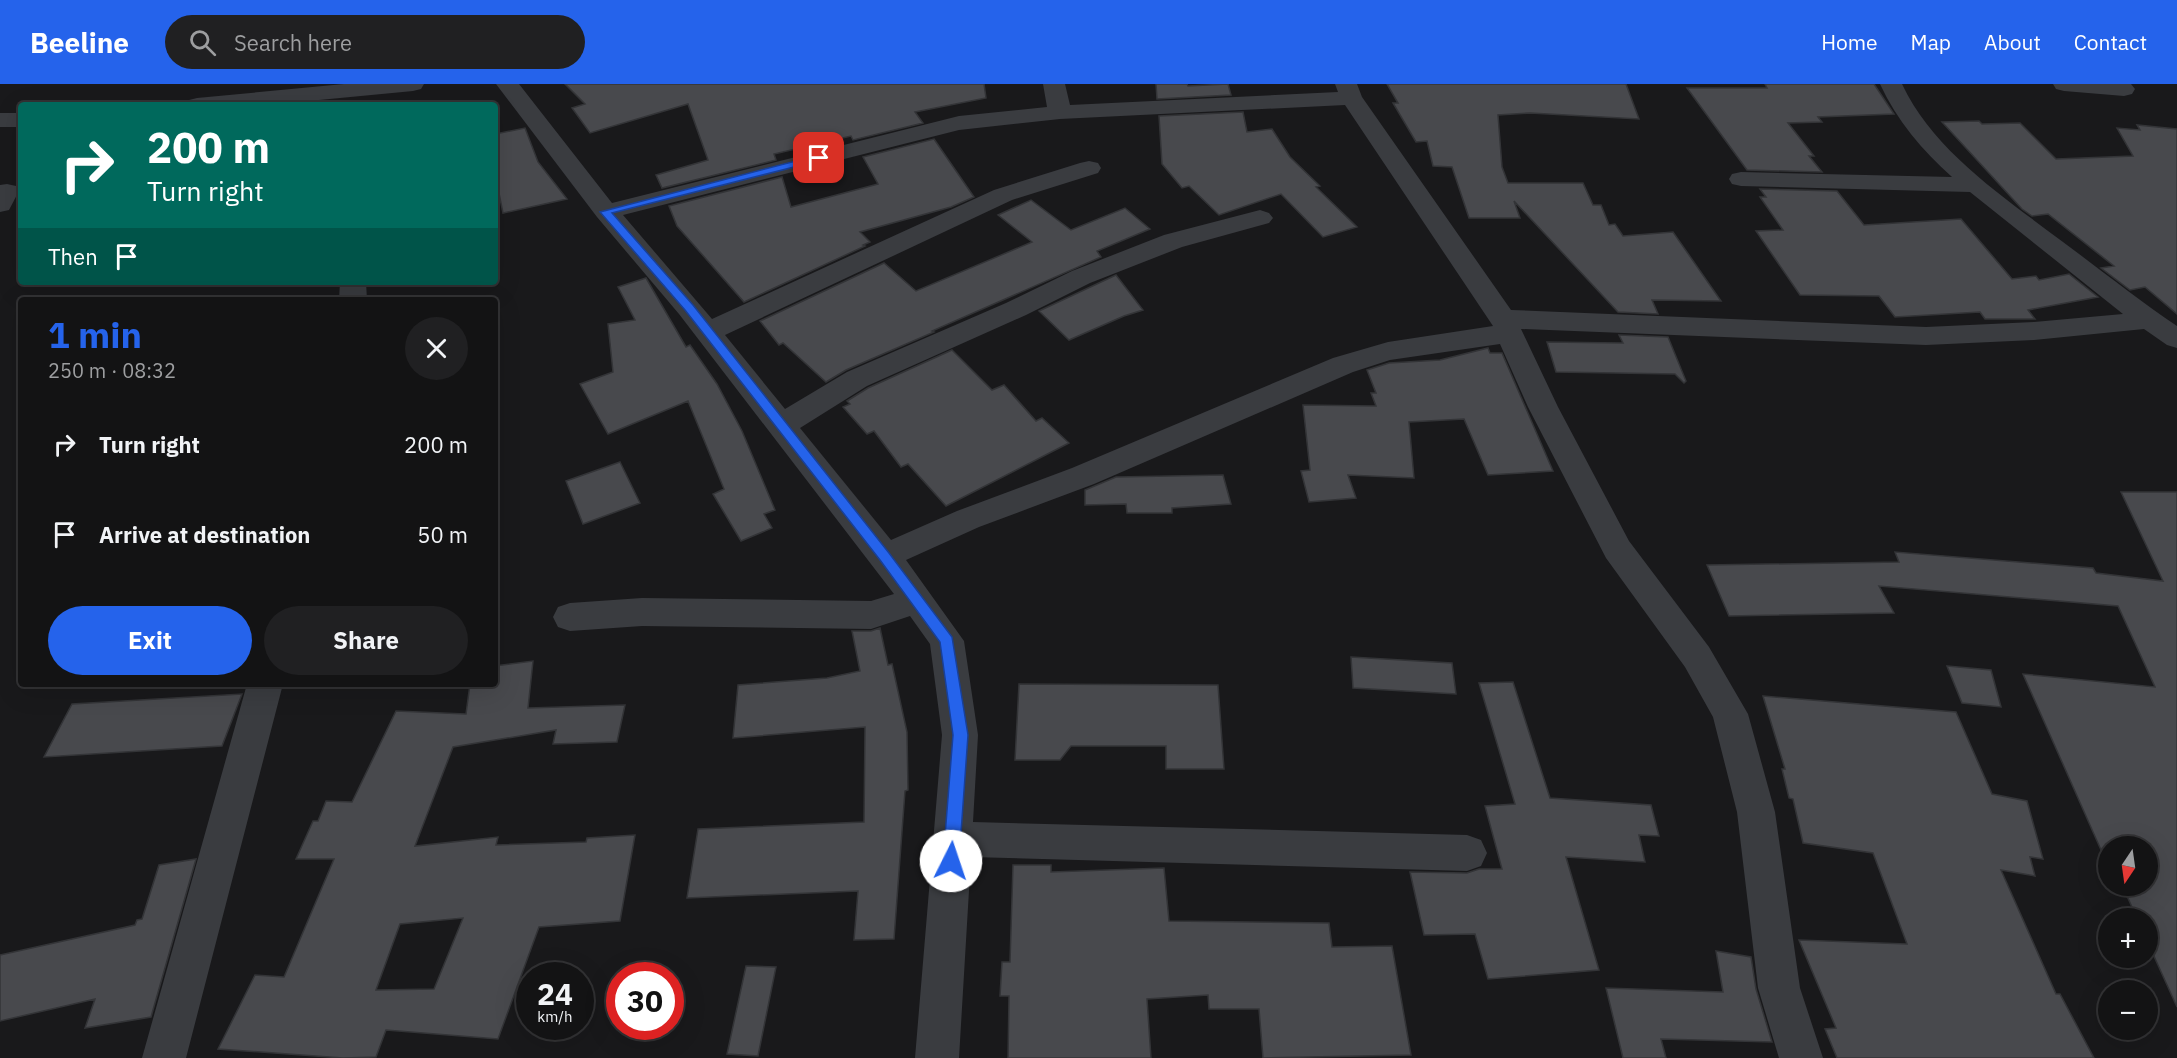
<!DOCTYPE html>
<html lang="en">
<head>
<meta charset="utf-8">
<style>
  :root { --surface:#131314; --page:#202022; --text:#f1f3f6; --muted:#9d9ea0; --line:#323234; --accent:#2563eb }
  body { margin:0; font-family:"IBM Plex Sans",sans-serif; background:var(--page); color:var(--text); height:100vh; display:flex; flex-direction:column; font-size:22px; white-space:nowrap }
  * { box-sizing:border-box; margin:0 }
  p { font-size:20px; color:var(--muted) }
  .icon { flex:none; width:33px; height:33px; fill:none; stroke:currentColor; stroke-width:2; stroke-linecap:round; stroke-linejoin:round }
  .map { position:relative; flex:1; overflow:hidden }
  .details { position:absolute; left:18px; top:213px; width:480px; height:390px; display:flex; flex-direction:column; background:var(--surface); border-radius:6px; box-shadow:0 6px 24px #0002,0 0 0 2px var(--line) }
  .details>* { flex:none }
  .banner { position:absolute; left:18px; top:18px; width:480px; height:183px; border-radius:6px; box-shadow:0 6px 24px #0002,0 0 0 2px var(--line); background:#00695c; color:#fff; overflow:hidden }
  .needle { width:39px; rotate:193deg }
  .buttons { position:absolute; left:2098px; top:752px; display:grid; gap:12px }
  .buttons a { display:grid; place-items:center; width:60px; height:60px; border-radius:50%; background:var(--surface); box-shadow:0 6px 24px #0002,0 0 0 2px var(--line); font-size:30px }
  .speed { position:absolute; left:516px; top:878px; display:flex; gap:12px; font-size:30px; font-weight:700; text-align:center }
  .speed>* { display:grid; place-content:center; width:78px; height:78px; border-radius:50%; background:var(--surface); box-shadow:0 6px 24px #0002,0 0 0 2px var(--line); line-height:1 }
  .speed small { font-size:15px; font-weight:400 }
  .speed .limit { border:9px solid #d22; background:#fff; color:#111 }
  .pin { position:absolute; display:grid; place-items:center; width:51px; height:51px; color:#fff; margin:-26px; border-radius:12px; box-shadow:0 3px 9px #0006 }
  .me { position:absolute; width:66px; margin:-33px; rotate:4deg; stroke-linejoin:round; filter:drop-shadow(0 0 4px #0008) }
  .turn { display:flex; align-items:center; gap:21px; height:126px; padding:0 30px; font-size:27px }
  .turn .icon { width:78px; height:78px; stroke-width:2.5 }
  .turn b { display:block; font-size:42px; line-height:51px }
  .then { display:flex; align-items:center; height:57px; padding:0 30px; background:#0003; gap:12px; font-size:22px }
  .round { display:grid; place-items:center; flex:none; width:63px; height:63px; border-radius:32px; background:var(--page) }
  .head { display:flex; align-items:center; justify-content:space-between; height:102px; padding:0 30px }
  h1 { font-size:36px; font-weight:700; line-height:45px; color:var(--accent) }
  .cta { display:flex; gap:12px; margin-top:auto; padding:12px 30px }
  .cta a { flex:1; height:69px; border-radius:36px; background:var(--accent); color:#fff; font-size:24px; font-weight:700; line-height:69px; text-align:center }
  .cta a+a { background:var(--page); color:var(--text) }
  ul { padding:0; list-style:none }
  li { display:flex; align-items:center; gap:18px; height:90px; padding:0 30px }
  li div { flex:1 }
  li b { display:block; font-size:22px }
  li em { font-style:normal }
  header { display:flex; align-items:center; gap:36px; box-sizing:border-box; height:84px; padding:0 30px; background:var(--accent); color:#fff }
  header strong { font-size:28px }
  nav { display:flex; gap:33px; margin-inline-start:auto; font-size:21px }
  .search { width:420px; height:54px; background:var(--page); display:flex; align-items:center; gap:15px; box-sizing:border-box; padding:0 21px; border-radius:33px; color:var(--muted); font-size:22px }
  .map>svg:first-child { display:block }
  .building { fill:#48494d; stroke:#333437; stroke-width:1.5; fill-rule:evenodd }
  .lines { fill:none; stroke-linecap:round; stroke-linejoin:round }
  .minor { fill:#3a3c40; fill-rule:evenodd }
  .route { fill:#2563eb; stroke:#184099; stroke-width:1.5 }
</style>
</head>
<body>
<header>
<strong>Beeline</strong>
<div class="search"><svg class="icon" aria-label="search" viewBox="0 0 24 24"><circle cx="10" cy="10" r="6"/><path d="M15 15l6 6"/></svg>Search here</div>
<nav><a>Home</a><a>Map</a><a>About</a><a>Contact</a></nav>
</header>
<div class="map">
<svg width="2177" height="974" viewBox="0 0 2177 974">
  <rect width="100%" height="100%" fill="#19191b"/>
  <path class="building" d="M565,0H984L986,14L915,28L923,39L853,56L851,52L774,70L776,76L662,104L656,91L708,76L688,20L590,49L572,24L585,20Z
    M1156,0H1187L1188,2L1228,0L1231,11L1157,15Z
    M1387,0H1626L1639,35L1530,29L1498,31L1502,83L1508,99H1583L1593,121H1601L1609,141L1615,140L1623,152L1673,148L1721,217L1652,216L1658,230L1618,228L1514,117L1520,134H1469L1452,83L1433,82L1427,57L1416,58L1393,19H1398Z
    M1765,0H1874L1894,30L1818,33L1822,38L1788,39L1814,72H1809L1822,88L1747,86L1687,4H1767Z
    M1243,28L1247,48L1272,45L1290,73L1320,102L1316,103L1357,143L1323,153L1281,110L1219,131L1189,102L1182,104L1162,80L1159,32Z
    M1979,37L1982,40L2020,39L2056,75L2133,72L2117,44L2140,46L2137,41L2177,45V230L2145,203L2130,206L2101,184L2114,182L2048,130L2032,132L2022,125L1942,38Z
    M525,44L538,78L567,115L503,129L495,90V50Z
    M934,55L974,113L951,123L860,148L870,158L863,161L865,162L744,218L677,142L669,122L782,93L791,123L878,100L863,73Z
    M1760,105L1837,107L1864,141L1961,135L2012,195L2036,192L2039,196L2069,190L2098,213L2028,226L2035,235H1985L1980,228L1895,233L1879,212L1800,211L1756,147L1783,146L1760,113H1766Z
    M1031,116L1071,146L1125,124L1150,145L1097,167L1101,173L932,247L934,248L846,286L826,298L783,259L779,261L760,237L884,179L916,207L1032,158L998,131Z
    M1116,191L1143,226L1124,232L1069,256L1039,227Z
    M646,194L686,263L690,261L717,300L742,347L775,426L764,430L772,444L741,457L713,410L724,405L688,317L608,350L580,300L613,288L608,240L635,236L618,203Z
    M1619,251L1668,253L1686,297L1684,299L1675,290L1556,288L1547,258L1623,259Z
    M1488,264L1490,269H1502L1553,387L1488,391L1464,335L1409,338L1414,394L1348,391L1356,414L1309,418L1301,387L1310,386L1303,321L1376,322L1371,309H1376L1367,286L1389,279L1440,276Z
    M952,266L992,306L1004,301L1036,337L1042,334L1069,359L946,422L908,380L901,383L874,347L867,350L843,323L850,320L847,317L868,304Z
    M620,378L640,419L583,440L566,397Z
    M1223,391L1231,420L1172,424V429H1127L1126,420L1085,421V406L1116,393Z
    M2121,408H2177V923L2148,859V834H2137L2122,801H2148V762H2109V784L2023,590L2155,603L2118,522L1879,502L1894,529L1729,532L1707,481L1899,478L1895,468L2093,484L2096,489L2163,497Z
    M880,544L888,581L892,580L907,648L908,706L905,707L894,855L854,856L858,807L687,814L698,745L864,738L865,643L733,654L738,601L827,594L860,587L852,547H871Z
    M1351,573L1452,579L1456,610L1353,604Z
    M533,577L528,624L625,621L617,658L553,660L556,646L453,663L415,762L498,753L496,761L586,758L587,754L635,751L620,837L539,843L498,955L386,946L376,973L343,974L218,965L255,891L284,893L334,775H296L313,737H318L326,717L352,718L396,627L466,630L470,600H495V582ZM463,834L434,905L376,906L400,840Z
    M1947,582L1991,586L2001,623L1962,619Z
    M1513,598L1550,714L1651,721L1659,752L1639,751L1645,778L1566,773L1599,886L1488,895L1475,850L1424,851L1410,788L1467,789L1479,785H1502L1485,722L1515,720L1479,599Z
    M1019,600L1218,601L1224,685H1166V662H1071L1060,676H1015Z
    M242,610L222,662L44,673L72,620Z
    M1763,612L1956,628L1992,710L2027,717L2043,775L2030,773L2035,792L2001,786L2056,910H2060L2094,974H1837L1825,945L1836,944L1799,856L1907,860L1873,769L1803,759L1793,715L1789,714L1782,685H1785Z
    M196,775L151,933L85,944L95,915L0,937V871L135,841L137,836L142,835L159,781Z
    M1013,781H1051V788L1164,784L1169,837L1329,839L1332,863L1392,862L1411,971L1263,974L1259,925H1209L1208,911L1147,915L1151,974H1008L1009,912H1000L1002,878H1010Z
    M1716,867L1751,873L1756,905L1772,958L1661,955L1666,974H1623L1606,904L1723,908Z
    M746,882L776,883L758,972L727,970Z"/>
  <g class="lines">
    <path class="minor" d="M344,0H424L421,5L413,7L267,21H186L189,16L197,14Z
      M496,0H519L612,119L959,32L1047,23L1043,0H1065L1070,21L1338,8L1335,0H1357L1362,13L1511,226L1926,243L2034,238L2123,230L1970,108L1741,102L1732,100L1729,95L1732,90L1741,88L1952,93C1922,66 1897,37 1880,0H1902C1934,68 2005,114 2063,158C2101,186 2138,216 2177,242V264L2167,261L2144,245L2034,256L1926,261L1521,245L1558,323L1629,457L1709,563L1748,630L1775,728L1800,904L1823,974H1779L1758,904L1737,728L1713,633L1685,583L1606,474L1528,323L1500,260L1390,276L1353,288L1094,400L979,443L906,476L964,557L978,651L973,738L1467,751L1481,756L1487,769L1481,782L1467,787L971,773L959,974H915L942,651L930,560L910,532L871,545L642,542L570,547L558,543L553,533L558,523L570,519L642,514L871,517L894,510L679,230L597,133ZM1345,21L1493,242L1388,258L1333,274L1072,384L957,427L891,456L800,344L867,302L1026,231L1090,199L1182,163L1269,139L1273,134L1269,129L1260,126L1164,151L1072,187L1006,219L847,288L785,325L725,251L1012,116L1098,89L1101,84L1098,79L1089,77L1080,79L994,106L712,235L623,131L959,46L1060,35Z
      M2053,0H2131L2135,5L2132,10L2124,12L2064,7L2056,5Z
      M0,29H21V43H0Z
      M7,100L16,102L19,107L9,126L0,128V101Z
      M340,198H366L367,216H339Z
      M247,600H283L186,974H142Z"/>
  </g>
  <path class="route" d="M819,71L824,74L822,76L612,129L693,221L889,469L952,553L968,651L959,777L956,783L951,785L945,783L943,777L953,651L940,558L880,476L685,226L600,128Z"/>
</svg>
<div class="buttons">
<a><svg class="needle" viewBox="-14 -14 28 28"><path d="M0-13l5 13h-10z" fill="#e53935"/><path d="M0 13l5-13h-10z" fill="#9d9ea0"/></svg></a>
<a>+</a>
<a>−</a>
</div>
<div class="speed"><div>24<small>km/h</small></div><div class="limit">30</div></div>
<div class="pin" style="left:819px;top:74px;background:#d93025"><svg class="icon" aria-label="arrive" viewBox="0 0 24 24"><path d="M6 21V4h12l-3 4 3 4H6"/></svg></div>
<svg class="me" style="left:951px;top:777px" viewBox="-20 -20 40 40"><circle r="19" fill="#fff"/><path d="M0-13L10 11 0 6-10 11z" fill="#2563eb"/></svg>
<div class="banner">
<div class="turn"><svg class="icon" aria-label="right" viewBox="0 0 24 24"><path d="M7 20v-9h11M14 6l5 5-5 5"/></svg><div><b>200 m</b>Turn right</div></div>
<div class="then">Then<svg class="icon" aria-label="arrive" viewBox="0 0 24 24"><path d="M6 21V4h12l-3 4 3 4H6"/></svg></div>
</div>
<section class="details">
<div class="head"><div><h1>1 min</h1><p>250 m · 08:32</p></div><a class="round"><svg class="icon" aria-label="close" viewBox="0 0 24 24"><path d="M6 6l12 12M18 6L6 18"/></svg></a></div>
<ul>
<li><svg class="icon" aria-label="right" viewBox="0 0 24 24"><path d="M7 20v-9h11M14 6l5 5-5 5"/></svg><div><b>Turn right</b></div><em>200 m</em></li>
<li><svg class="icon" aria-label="arrive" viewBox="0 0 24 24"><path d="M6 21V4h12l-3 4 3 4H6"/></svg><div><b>Arrive at destination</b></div><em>50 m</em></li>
</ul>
<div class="cta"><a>Exit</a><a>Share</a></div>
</section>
</div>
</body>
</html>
